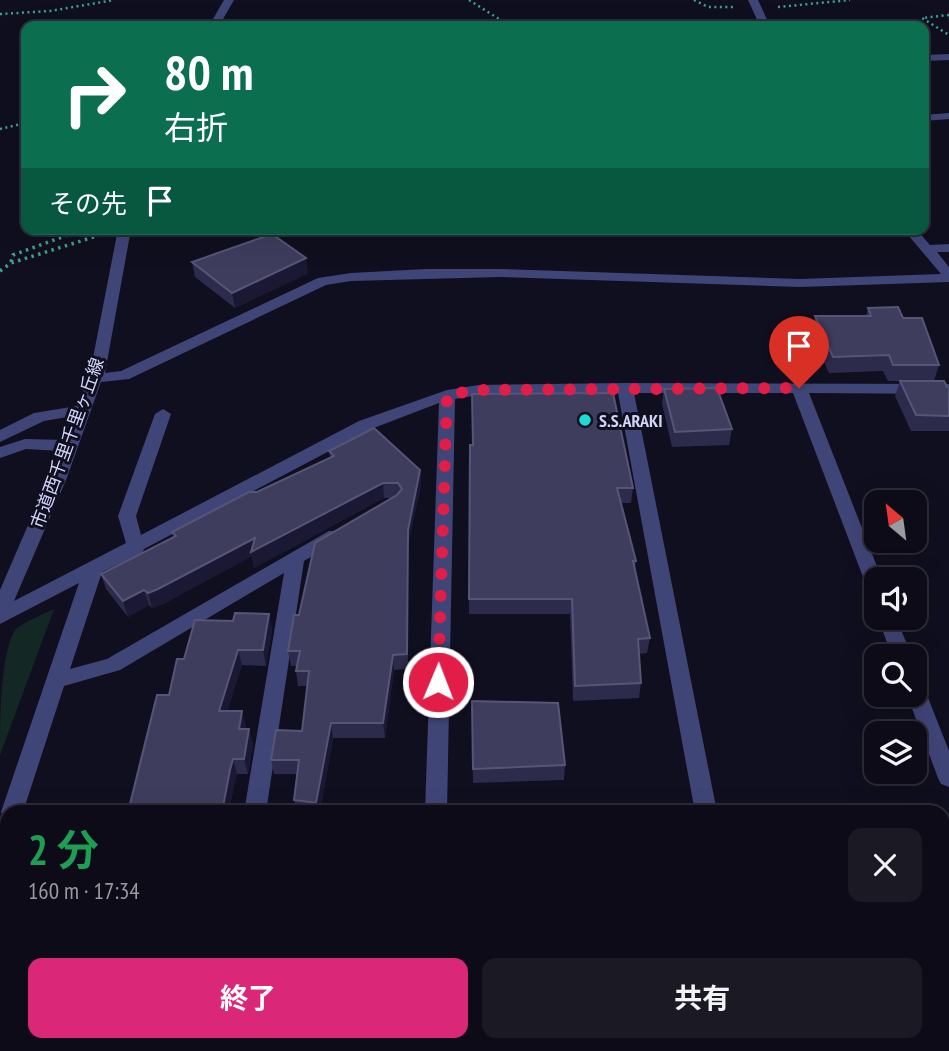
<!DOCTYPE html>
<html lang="ja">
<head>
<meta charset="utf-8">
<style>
  :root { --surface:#0c0b17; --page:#1a1924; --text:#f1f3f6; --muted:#9a9ba1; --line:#2c2b36; --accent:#db2777 }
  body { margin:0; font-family:"PT Sans Narrow","Noto Sans JP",sans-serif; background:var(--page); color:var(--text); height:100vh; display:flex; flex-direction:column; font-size:26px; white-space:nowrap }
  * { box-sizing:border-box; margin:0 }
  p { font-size:23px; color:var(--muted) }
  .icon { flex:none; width:38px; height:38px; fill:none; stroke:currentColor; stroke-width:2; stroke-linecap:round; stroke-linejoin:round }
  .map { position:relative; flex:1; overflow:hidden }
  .details { position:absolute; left:0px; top:805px; width:950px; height:247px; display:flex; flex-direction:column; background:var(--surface); border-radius:21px 21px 0 0; box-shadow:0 7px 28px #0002,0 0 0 2px var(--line) }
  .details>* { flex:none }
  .top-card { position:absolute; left:21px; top:21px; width:908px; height:214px; border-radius:14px; box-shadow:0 7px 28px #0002,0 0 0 2px var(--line); background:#0b6e4f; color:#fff; overflow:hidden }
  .needle { width:46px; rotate:331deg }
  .tools { position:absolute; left:864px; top:490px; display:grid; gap:14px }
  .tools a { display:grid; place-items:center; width:63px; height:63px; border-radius:14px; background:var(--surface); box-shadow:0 7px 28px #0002,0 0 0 2px var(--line); font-size:35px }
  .pin { position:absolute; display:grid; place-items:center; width:60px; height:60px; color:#fff; margin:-72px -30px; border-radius:50% 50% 50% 0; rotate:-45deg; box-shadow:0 0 7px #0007 }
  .pin .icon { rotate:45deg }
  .me { position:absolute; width:77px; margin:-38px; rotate:1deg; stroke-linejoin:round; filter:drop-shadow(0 0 5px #0008) }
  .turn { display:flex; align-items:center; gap:24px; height:147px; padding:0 28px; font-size:32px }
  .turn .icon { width:91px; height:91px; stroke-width:2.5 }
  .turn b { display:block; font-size:49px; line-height:60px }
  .then { display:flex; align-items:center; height:66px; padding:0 28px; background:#0003; gap:14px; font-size:26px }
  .round { display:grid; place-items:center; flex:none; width:74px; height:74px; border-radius:14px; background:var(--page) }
  .summary { display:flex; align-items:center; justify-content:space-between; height:119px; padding:0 28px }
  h1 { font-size:42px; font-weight:700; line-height:52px; color:#1e9e55 }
  .cta { display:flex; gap:14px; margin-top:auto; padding:14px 28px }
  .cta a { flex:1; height:80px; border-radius:14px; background:var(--accent); color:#fff; font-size:28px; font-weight:700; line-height:80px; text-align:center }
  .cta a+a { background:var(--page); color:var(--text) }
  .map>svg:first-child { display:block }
  .green { fill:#132825 }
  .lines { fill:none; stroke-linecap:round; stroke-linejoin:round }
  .path-far1 { stroke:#3da390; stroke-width:2.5; stroke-dasharray:2 3.5; stroke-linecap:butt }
  .path { stroke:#3da390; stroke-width:3.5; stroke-dasharray:2.5 4.5; stroke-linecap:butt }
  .minor { fill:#404578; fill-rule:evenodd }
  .wall { fill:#2d2b4b }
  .shaded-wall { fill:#1a1832 }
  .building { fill:#3e3d5e; stroke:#565576; stroke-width:2 }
  .route { stroke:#e11d48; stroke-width:12; stroke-dasharray:0 21.6 }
  .poi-dot { fill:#1ddcd6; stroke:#100f1f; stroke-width:2.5 }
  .labels { text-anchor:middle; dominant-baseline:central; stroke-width:6; stroke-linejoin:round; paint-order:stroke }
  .poi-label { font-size:18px; font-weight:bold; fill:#d3d4f9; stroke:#100f1f; text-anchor:start }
  .street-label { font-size:18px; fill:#d3d4f9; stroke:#100f1f }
</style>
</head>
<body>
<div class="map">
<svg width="949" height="1051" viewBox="0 0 949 1051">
  <rect width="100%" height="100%" fill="#100f1f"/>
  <path class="green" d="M54,609L0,755C0,721 0,655 15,630C25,621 42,615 54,609Z"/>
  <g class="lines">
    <path class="path-far1" d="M469,0L510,26
      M694,0L708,7H734
      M778,7L850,0
      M0,14L50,11L114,0
      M949,15L922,18L949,35
      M0,129L26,123"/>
    <path class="path" d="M11,262L13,255L84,229
      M0,271L11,263L100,235"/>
    <path class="minor" d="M224,0H234L219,26H209Z
      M748,0H758L770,26H760Z
      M949,54V60L924,61V55Z
      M949,113V119L924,121V115Z
      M118,229H131L105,373L121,371L318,278L351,273L426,269H500L800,279L941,274L903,229H916L930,245L949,244V252H937L949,267V282L800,287L500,277L351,281L326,285L129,379L101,382L66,480L14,601L126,543L118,516L155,414L163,409L171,414L136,516L141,535L359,421L447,390L479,385L625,383L949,384V394L809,393L882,579H877V597L870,595L868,590L793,393H634L717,812H695L618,393L479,395L455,399L447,812H425L439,403L371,429L144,549L142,553L102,572L70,669L107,659L329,531H341L344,535L341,539L304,561L266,812H244L284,573L120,670L64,686L23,812H7V854L0,857V820L4,818L1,812L79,583L0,624V590L60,451L26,449L0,458V447L25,439L64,440L73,416L44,421L0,442V430L34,413L77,406L91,368Z
      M878,618H896L912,656H892Z
      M915,682L922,684L925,690L949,751V787L941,784L938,778L907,695H915Z
      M943,819H949V839H943Z
      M0,900H7V922H0Z
      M417,1045H443V1051H417Z"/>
  </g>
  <path class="wall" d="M192,262L308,273L235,308L195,277Z
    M868,308L903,318L939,365L934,381L947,387H949V431H911L895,396L900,381H888L883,371L829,373L811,333L815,316H866Z
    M664,389L732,429L729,445L672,447L662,404Z
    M470,445L633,488L631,503H621L636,561L635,570L650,638L647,653L639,654L641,683L639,698L573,701L570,614H469Z
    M329,451L420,470L421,485L408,545V669L394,670L385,738H333L320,812H297L294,800L297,774H274L271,760L302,731L308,686H298L296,671L297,666H291L288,651L299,615L392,498H384L254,568L252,556L163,604L152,608L149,605L128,617L106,589L101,574L173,537L172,532L330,458Z
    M269,614L272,630L266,666L242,665L227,711L246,726L245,729H249L253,744L248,774H237L234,784L229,812H128L169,695L184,659L233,621Z
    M472,701L565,765L564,780L473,783Z
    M7,936V1002L0,1003V937Z
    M949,976V1051H881L880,1047L851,1045H943Z"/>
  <path class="shaded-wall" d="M306,258L308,273L235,308L232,293Z
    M420,470L421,485L408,545V669V530Z
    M383,483L384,498L254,568L252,556L163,604L152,608L148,593L255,538Z
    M144,590L149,605L128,617L123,601Z
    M269,614L272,630L266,666L263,650Z
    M238,650L242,665L223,726L219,711Z
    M393,655L394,670L385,738L383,723Z
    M242,711L246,726L243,744L239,729Z
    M331,723L333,738L320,812H318L316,803Z
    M249,729L253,744L248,774L244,759Z
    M233,759L237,774L234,784L229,812H222L230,770Z"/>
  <path class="building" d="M272,234L306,258L232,293L192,262Z
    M898,307L903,318H922L939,365H893L889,355L833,357L815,316H871L868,308Z
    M900,381H944L947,387H949V416L916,415Z
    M717,388L732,429L675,432L664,389Z
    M613,393L633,488H617L636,561H633L650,638L638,639L641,683L575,686L572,599H469L470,445H473L472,394Z
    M374,428L420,470L408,530L407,654L393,655L383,723H331L316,803L294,800L299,760H271L276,730L302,731L309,671H296L300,651H288L294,615H299L315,543L397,495L402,489L398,483H383L251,552L255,538L158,589L148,593L144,590L123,601L101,574L176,536L172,532L249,492H257L334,456L329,451Z
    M235,613L269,614L263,650H238L219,711H242L239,729H249L244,759H233L230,770L222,812H128L157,695H169L177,659H184L195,620L233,621Z
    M472,701L558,703L565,765L473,769Z
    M7,936V989H0V937Z
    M943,975L949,976V1047L890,1046V1045H943Z
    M7,1038V1045H399V1051H0V1039Z
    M567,1045H698L699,1051H567Z"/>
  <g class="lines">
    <path class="route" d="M438,682L447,395L478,390L799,388"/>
  </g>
  <circle class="poi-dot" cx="585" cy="420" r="7"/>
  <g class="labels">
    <g class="poi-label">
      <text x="599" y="420">S.S.ARAKI</text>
    </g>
    <g class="street-label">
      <text transform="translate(67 443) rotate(-70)">市道西千里千里ヶ丘線</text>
    </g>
  </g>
</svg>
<div class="tools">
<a><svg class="needle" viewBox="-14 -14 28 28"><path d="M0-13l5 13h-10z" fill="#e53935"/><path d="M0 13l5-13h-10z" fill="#9a9ba1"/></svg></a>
<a><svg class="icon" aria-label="sound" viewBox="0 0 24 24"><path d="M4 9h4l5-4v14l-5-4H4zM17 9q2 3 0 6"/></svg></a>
<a><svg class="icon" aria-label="search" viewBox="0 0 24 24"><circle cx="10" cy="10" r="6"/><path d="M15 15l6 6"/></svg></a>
<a><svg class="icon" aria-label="layers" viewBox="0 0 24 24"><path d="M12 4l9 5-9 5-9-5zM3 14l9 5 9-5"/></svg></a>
</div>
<div class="pin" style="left:799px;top:388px;background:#d93025"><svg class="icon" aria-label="arrive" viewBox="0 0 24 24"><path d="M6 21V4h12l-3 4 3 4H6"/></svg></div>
<svg class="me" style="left:438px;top:682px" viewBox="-20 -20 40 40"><circle r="17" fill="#e11d48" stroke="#fff" stroke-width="3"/><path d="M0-11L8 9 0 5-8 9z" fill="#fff"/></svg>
<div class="top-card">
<div class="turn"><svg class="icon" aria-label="right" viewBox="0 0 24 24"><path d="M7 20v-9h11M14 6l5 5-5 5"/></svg><div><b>80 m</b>右折</div></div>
<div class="then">その先<svg class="icon" aria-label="arrive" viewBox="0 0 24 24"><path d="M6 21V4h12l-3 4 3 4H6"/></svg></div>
</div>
<section class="details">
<div class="summary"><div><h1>2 分</h1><p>160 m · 17:34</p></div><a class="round"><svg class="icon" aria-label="close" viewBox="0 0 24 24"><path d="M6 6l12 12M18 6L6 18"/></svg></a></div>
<div class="cta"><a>終了</a><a>共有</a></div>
</section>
</div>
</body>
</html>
